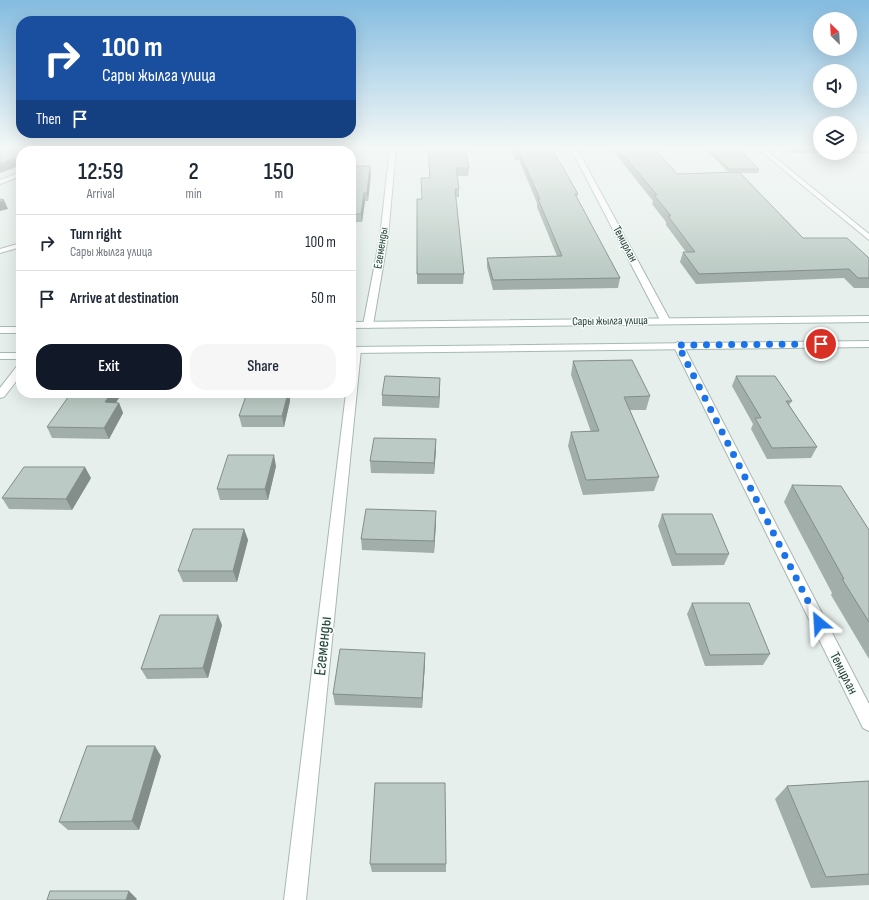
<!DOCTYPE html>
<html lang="en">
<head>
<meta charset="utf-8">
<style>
  :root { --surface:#fff; --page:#f6f6f7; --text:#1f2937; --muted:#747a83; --line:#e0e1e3; --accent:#111827 }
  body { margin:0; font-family:"Sofia Sans Condensed",sans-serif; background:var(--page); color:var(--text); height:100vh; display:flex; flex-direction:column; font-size:15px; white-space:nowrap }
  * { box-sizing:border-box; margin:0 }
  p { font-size:13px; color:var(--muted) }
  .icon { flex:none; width:22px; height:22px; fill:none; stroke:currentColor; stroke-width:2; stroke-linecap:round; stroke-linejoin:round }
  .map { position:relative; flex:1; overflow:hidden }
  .drawer { position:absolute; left:16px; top:146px; width:340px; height:252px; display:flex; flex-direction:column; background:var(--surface); border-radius:16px; box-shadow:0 4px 16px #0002 }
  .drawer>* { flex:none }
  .top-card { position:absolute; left:16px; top:16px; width:340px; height:122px; border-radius:16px; box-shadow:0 4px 16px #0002; background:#1a4fa0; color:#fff; overflow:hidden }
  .needle { width:26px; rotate:336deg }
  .controls { position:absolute; left:813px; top:12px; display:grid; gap:8px }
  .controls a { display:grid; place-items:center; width:44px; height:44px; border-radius:50%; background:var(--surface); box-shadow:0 4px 16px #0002; font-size:20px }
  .pin { position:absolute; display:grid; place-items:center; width:34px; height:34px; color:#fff; margin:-17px; border:2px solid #fff; border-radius:50%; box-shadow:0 1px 4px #0007 }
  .me { position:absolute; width:44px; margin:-22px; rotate:333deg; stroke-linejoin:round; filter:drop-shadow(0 0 3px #0008) }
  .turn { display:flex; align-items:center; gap:14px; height:84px; padding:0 20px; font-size:18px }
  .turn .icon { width:52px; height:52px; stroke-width:2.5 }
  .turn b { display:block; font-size:28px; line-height:34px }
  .then { display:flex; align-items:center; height:38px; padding:0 20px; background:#0003; gap:8px; font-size:15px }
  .eta { display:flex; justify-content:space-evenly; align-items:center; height:68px; text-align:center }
  .eta b { font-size:24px; font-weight:600; line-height:28px }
  .cta { display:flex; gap:8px; margin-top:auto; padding:8px 20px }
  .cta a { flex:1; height:46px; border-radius:16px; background:var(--accent); color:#fff; font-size:16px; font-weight:600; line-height:46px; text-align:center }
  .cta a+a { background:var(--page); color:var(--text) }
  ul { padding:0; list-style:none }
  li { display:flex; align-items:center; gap:12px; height:56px; padding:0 20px; border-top:1px solid var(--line) }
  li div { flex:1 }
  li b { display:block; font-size:15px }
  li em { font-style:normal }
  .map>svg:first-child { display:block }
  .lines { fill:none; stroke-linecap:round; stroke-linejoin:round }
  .street-casing { stroke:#a8b8b2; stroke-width:2 }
  .secondary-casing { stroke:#a4bbb3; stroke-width:2 }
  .street { fill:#fff; fill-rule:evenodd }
  .secondary { fill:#fff; fill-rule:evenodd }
  .wall { fill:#a1aea9 }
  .shaded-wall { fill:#838d89 }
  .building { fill:#bbcac4; stroke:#838d89 }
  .route { stroke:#1a73e8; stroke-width:7; stroke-dasharray:0 12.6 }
  .labels { text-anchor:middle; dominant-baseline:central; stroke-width:3; stroke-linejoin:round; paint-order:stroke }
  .far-street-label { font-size:12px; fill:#24423a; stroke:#f7fbf9 }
  .street-label { font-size:14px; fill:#24423a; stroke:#f7fbf9 }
  .near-street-label { font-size:17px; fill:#24423a; stroke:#f7fbf9 }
</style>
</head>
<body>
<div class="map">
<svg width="869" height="900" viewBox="0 0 869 900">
  <rect width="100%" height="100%" fill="#e6efeb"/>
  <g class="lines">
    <g class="street-casing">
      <path id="street" d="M328,147H336L326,151H316Z
        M390,147H396L388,237L373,325L368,328L363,325L380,237Z
        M570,147H576L670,320L668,322H662L660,320Z
        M756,147H762L869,234V240Z
        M21,172V176L0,184V180Z
        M21,243V247L0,253V249Z
        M678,342L683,345L869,704V731L863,728L673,345Z
        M356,347L361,350L306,900H284L346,393H351V350Z
        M21,365V375L4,397L0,398V388L17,366Z"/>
    </g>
    <g class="secondary-casing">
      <path id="secondary" d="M869,316V322L351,328V322Z
        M0,327H21V333H0Z
        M869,341V347L351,353V347Z
        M0,353H21V359H0Z"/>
    </g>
    <use href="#street" class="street"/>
    <use href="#secondary" class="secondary"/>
  </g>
  <path class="wall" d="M0,147H277L263,151H21V165L0,173Z
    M428,147H465L469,168L468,176H457L459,189V197H456L464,274L463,284H417V199H422L430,178Z
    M510,147H551L578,194L577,197L620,278L618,288L493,290L487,267V258L557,256L537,207V203L519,160H515Z
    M610,147H653L677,174L728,172L703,147H737L759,169L758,173H740L803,238L869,258V288H854L844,278L696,284L680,262L683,252H686L666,225V222L652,204L653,201Z
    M781,147H820V153H789Z
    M850,147H869V153H850Z
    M351,166H370L371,174L368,201H365L362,222H351Z
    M573,361L650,396L646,410H630L659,477L654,491L583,495L568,446L571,432H591L571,375Z
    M736,376L792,401L789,405L817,447L811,458L767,459L751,429L753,424L732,386Z
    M440,388L439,408L382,406V395Z
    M122,393L116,403H119L123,413L109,439L52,438L47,427Z
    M247,393H289L290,401L284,427H242L239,416Z
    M436,439V450L434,474L371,473L370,461Z
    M276,466L268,500H220L217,489Z
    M91,478L72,510L9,509L2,498Z
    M792,485L869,530V659L831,595L832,593L784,502Z
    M662,514L729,554L724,565L672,566L658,526Z
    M436,522L434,553L362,550L361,539Z
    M244,529L248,540L237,582H183L178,571Z
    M692,603L770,654L763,665L705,666L687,614Z
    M222,625L208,678L147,679L141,669Z
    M425,663L422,708L335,705L333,694Z
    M161,756L139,830H68L59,822Z
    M869,781V885L811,888L775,799L787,786Z
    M370,864H446V872H372Z"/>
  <path class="shaded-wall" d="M49,147H56L58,151H37Z
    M251,147H277L263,151H236Z
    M21,156V165L0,173V164Z
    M370,166L371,174L368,201L367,193Z
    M364,193L365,201L362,222L361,214Z
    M4,200L8,209L0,211V202Z
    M440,378V388L439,408V397Z
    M111,393H122L109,413L105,402Z
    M288,393H289L290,401L284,427L282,416Z
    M119,403L123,413L109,439L104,428Z
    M436,439V450L434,474V463Z
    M274,455L276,466L268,500L265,489Z
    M85,467L91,478L72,510L66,499Z
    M436,511V522L434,553V541Z
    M244,529L248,540L237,582L233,571Z
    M218,615L222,625L208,678L203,668Z
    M425,653V663L422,708V698Z
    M155,746L161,756L139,830L132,821Z
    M129,891L137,899L136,900H126Z"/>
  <path class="building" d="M0,147H49L37,151H21V156L0,164Z
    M63,147H251L236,151H78Z
    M428,147H465L469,168H456L459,189H455L464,274H417V199H422L421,178H430Z
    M514,147H551L578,194H575L620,278L493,280L487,258L562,256L538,199H540L519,152H516Z
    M617,147H653L677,174L739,172L803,238H847L869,258V278H858L849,269L699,274L683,252H695L668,216H671L654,195H657Z
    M708,147H737L759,169H729Z
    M787,147H820V149H790Z
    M850,147H869V149H850Z
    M351,166H370L367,193H364L361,214H351Z
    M0,199L4,200L0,202Z
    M632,360L650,396L624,397L659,477L586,480L571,432L599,431L573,361Z
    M385,376L440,378L439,397L382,395Z
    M736,376H775L792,401H786L817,447L772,448L755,418H761Z
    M71,393H111L105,402L119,403L104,428L47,427Z
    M247,393H288L282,416H239Z
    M374,438L436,439L434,463L370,461Z
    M228,455H274L265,489H217Z
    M24,467H85L66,499L2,498Z
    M792,485L841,486L869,530V622L842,579H844Z
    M366,509L436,511L434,541L361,539Z
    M662,514H712L729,554H676Z
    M193,529H244L233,571H178Z
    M692,603H749L770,654L710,655Z
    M160,615H218L203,668L141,669Z
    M340,649L425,653L422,698L333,694Z
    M87,746H155L132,821L59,822Z
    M869,781V874L826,877L787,786Z
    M375,783H445L446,864H370Z
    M50,891H129L126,900H47Z"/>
  <linearGradient id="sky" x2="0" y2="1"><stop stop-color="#84bce0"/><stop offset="0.54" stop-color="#f4f8f6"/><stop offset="1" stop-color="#f4f8f6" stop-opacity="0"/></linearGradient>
  <rect width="869" height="273" fill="url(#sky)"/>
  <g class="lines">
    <path class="route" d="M819,623L678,345L821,344"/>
  </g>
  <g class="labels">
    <g class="far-street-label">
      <text transform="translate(625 244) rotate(62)">Темирлан</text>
      <text transform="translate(381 248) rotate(-81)">Егеменды</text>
      <text transform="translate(610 321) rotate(-1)">Сары жылга улица</text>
    </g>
    <g class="street-label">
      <text transform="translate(844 673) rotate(63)">Темирлан</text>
    </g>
    <g class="near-street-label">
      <text transform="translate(323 646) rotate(-84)">Егеменды</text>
    </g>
  </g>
</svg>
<div class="controls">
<a><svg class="needle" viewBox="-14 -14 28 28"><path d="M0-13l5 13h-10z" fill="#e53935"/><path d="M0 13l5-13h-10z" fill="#747a83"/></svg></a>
<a><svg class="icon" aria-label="sound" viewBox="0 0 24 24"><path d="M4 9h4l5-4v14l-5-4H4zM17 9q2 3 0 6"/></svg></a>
<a><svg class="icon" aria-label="layers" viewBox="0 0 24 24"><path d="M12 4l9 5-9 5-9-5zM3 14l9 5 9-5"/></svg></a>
</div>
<div class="pin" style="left:821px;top:344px;background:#d93025"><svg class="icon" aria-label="arrive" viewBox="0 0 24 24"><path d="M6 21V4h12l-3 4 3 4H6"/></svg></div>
<svg class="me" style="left:819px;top:623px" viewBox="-20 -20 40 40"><path d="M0-17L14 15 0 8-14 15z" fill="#1a73e8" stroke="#fff" stroke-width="4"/></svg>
<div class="top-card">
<div class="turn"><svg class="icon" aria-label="right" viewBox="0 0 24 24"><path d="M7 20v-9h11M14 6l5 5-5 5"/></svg><div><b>100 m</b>Сары жылга улица</div></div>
<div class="then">Then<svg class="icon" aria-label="arrive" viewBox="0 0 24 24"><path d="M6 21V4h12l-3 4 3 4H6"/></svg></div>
</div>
<section class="drawer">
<div class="eta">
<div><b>12:59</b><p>Arrival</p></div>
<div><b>2</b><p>min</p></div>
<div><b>150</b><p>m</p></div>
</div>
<ul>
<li><svg class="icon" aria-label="right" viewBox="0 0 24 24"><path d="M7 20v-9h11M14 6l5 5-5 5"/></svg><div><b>Turn right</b><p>Сары жылга улица</p></div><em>100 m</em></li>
<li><svg class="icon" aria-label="arrive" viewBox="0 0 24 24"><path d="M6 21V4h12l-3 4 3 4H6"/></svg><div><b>Arrive at destination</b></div><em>50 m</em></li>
</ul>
<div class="cta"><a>Exit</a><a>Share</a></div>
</section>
</div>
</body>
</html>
